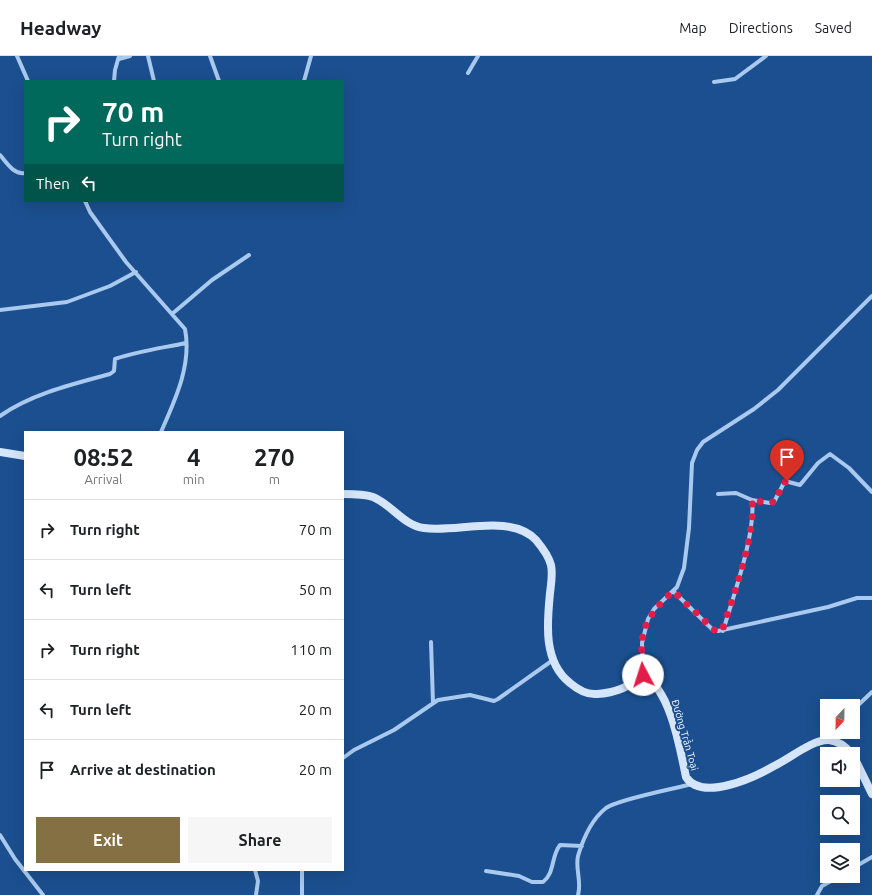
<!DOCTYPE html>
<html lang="en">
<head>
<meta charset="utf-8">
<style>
  :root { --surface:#fff; --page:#f6f6f6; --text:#202124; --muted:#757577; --line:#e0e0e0; --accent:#847042 }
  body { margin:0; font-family:Ubuntu,sans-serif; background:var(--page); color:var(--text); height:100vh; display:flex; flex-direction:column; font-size:15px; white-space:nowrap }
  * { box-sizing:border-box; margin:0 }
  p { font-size:13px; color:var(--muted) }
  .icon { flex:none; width:22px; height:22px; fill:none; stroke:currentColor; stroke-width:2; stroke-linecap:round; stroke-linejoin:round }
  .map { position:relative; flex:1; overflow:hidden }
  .details { position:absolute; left:24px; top:375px; width:320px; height:440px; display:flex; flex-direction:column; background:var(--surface); border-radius:0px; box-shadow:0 4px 16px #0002 }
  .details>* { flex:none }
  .hud { position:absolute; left:24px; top:24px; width:320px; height:122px; border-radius:0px; box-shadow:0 4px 16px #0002; background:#00695c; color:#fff; overflow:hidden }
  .needle { width:26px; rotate:202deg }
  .fabs { position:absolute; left:820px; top:643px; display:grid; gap:8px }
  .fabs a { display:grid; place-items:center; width:40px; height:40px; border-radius:0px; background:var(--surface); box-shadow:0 4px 16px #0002; font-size:20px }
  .pin { position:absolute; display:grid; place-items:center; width:34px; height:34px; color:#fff; margin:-41px -17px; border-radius:50% 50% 50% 0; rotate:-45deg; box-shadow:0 0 4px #0007 }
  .pin .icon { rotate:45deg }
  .me { position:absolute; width:44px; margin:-22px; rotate:355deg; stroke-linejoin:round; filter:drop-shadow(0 0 3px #0008) }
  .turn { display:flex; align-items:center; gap:14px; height:84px; padding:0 12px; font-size:18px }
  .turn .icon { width:52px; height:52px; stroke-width:2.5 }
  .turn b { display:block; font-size:28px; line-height:34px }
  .then { display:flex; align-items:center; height:38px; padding:0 12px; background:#0003; gap:8px; font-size:15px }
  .eta { display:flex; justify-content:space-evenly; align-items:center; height:68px; text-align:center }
  .eta b { font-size:24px; font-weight:600; line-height:28px }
  .action { display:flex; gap:8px; margin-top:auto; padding:8px 12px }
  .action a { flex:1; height:46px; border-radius:0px; background:var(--accent); color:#fff; font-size:16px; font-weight:600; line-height:46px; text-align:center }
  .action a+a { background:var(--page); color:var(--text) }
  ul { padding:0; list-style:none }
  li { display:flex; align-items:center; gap:12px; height:60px; padding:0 12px; border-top:1px solid var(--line) }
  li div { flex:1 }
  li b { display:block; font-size:15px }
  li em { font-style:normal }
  header { display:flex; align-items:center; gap:24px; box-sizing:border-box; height:56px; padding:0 20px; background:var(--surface); border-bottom:1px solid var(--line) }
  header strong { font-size:19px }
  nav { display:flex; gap:22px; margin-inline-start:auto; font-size:14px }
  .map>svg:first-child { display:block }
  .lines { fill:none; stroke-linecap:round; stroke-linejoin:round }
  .street { stroke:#a9c9ee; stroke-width:4 }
  .secondary { stroke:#d6e6fa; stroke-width:8 }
  .route { stroke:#e11d48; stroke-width:7; stroke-dasharray:0 12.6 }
  .labels { text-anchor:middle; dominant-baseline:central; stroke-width:4; stroke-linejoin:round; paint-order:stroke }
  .street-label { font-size:10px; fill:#fff; stroke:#1b4f8f }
</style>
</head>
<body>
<header>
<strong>Headway</strong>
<nav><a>Map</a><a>Directions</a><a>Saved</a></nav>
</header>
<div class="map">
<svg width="872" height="839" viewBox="0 0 872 839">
  <rect width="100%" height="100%" fill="#1b4f8f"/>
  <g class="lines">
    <path class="street" d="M17,0L28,25
      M148,0L154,25
      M210,0L219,25
      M119,3L130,0
      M468,17L478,0
      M114,25L115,14L119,0
      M304,25L311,0
      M714,26L735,23L766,0
      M0,99C7,107 14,119 25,117
      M85,145L90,156L126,206L185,273C192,309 175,344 161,376
      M0,254L67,246L110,230L136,216
      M172,258L212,224L249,199
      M0,360C31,338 73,328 110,318L114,315L115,303C138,295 162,292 186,287
      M718,438L736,437L752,444
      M673,535L713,574L718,575L828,551L857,542H872
      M723,575C733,541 756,478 752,444L770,447L774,446L785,425L800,429L818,407L830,398L849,412L872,436
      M431,586L433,647
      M643,619L642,587L648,563L654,553L677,531L684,512L689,472L692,407L697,394L703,386L754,353L778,334L872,240
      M853,654L872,636
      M830,684L835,676
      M343,702L354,694L394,674L438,644L470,639L494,645L498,643L553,604
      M0,779L15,803L43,839
      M853,812L872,801
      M255,814L258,825L256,839
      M486,815L519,820L532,826H543C555,817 551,800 560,789L582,790
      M302,839V814
      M578,839C582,826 575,813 578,800C583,783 592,763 606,752C619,743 674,733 692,728
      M817,839L822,830L840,820"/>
    <path class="secondary" d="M0,396L25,400
      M343,438C353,438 364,438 373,441C391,448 404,470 424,472C457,477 510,457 536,484C541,490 549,501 551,509C553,518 551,528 550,537C547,567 543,606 570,627C577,633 587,639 597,638C615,637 630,631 643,619C671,634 680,693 686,721C702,746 755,721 774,710C789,703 813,683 829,684C839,685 846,691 852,698
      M853,699L872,738"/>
  </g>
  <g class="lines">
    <path class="route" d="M643,619C639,577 642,564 673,535L714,574L722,575C733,541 756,478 752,444C794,453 769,433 787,425"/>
  </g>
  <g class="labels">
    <g class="street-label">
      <text transform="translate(685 679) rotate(74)">Đường Trần Toại</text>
    </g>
  </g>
</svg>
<div class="fabs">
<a><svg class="needle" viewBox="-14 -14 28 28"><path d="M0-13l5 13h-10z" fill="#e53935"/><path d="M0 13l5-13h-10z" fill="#757577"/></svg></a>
<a><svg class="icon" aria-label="sound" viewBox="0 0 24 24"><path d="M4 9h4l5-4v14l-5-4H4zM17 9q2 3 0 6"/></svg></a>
<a><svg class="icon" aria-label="search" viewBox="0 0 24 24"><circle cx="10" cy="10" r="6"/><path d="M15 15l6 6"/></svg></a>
<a><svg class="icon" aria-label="layers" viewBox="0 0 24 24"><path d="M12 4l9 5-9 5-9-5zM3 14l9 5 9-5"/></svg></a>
</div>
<div class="pin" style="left:787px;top:425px;background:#d93025"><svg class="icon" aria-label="arrive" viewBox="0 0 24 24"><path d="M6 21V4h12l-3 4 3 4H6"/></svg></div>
<svg class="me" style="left:643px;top:619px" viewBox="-20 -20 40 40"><circle r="19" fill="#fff"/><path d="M0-13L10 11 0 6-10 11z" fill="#e11d48"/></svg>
<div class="hud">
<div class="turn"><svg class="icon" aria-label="right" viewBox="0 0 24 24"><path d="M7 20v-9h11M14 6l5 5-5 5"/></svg><div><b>70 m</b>Turn right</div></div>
<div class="then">Then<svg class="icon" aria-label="left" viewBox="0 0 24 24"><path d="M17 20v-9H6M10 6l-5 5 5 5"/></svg></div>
</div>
<section class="details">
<div class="eta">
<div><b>08:52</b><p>Arrival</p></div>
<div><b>4</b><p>min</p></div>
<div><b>270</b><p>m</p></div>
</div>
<ul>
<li><svg class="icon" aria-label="right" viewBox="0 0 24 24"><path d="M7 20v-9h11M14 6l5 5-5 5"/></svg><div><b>Turn right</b></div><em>70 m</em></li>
<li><svg class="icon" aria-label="left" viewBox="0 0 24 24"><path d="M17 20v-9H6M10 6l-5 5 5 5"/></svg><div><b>Turn left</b></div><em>50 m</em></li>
<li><svg class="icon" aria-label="right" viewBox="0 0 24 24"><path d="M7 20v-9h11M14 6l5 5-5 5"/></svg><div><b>Turn right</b></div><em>110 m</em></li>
<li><svg class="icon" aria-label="left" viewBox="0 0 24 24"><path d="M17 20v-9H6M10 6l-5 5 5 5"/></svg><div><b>Turn left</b></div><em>20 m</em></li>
<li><svg class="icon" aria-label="arrive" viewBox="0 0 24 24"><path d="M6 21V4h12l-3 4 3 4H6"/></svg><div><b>Arrive at destination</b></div><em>20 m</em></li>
</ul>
<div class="action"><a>Exit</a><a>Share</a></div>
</section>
</div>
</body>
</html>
